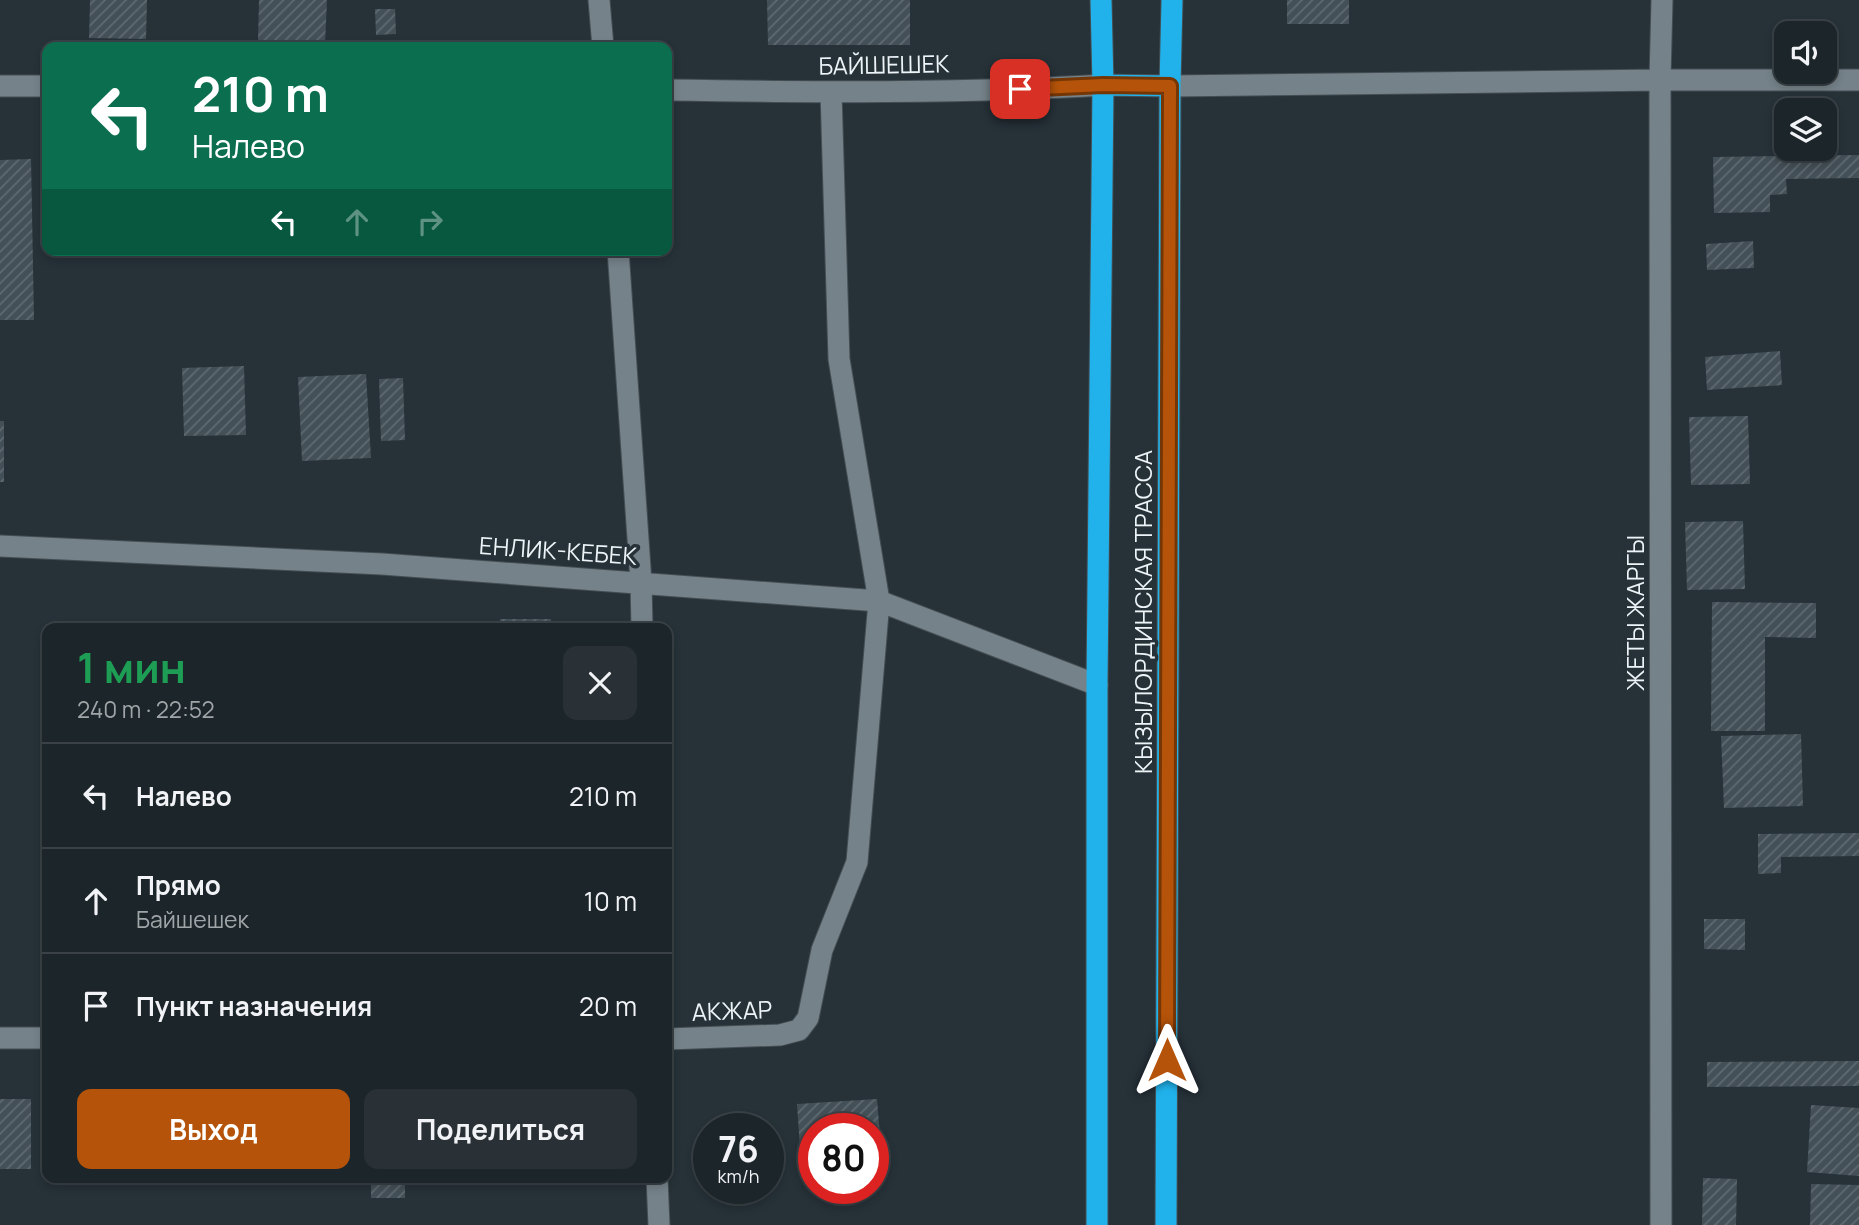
<!DOCTYPE html>
<html lang="ru">
<head>
<meta charset="utf-8">
<style>
  :root { --surface:#1c252a; --page:#293136; --text:#f1f3f6; --muted:#a0a5a8; --line:#3a4247; --accent:#b45309 }
  body { margin:0; font-family:Manrope,sans-serif; background:var(--page); color:var(--text); height:100vh; display:flex; flex-direction:column; font-size:26px; white-space:nowrap }
  * { box-sizing:border-box; margin:0 }
  p { font-size:23px; color:var(--muted) }
  .icon { flex:none; width:38px; height:38px; fill:none; stroke:currentColor; stroke-width:2; stroke-linecap:round; stroke-linejoin:round }
  .map { position:relative; flex:1; overflow:hidden }
  .drawer { position:absolute; left:42px; top:623px; width:630px; height:560px; display:flex; flex-direction:column; background:var(--surface); border-radius:14px; box-shadow:0 4px 10px #0003,0 0 0 2px var(--line) }
  .drawer>* { flex:none }
  .banner { position:absolute; left:42px; top:42px; width:630px; height:214px; border-radius:14px; box-shadow:0 4px 10px #0003,0 0 0 2px var(--line); background:#0b6e4f; color:#fff; overflow:hidden }
  .tools { position:absolute; left:1774px; top:21px; display:grid; gap:14px }
  .tools a { display:grid; place-items:center; width:63px; height:63px; border-radius:14px; background:var(--surface); box-shadow:0 4px 10px #0003,0 0 0 2px var(--line); font-size:35px }
  .speed { position:absolute; left:693px; top:1113px; display:flex; gap:14px; font-size:35px; font-weight:700; text-align:center }
  .speed>* { display:grid; place-content:center; width:91px; height:91px; border-radius:50%; background:var(--surface); box-shadow:0 4px 10px #0003,0 0 0 2px var(--line); line-height:1 }
  .speed small { font-size:18px; font-weight:400 }
  .speed .limit { border:10px solid #d22; background:#fff; color:#111 }
  .pin { position:absolute; display:grid; place-items:center; width:60px; height:60px; color:#fff; margin:-30px; border-radius:14px; box-shadow:0 4px 10px #0006 }
  .me { position:absolute; width:77px; margin:-38px; rotate:0deg; stroke-linejoin:round; filter:drop-shadow(0 0 5px #0008) }
  .turn { display:flex; align-items:center; gap:24px; height:147px; padding:0 35px; font-size:32px }
  .turn .icon { width:91px; height:91px; stroke-width:2.5 }
  .turn b { display:block; font-size:49px; line-height:60px }
  .lanes { display:flex; align-items:center; height:66px; padding:0 35px; background:#0003; justify-content:center; gap:35px; direction:ltr }
  .lanes .off { opacity:.35 }
  .round { display:grid; place-items:center; flex:none; width:74px; height:74px; border-radius:14px; background:var(--page) }
  .summary { display:flex; align-items:center; justify-content:space-between; height:119px; padding:0 35px }
  h1 { font-size:42px; font-weight:700; line-height:52px; color:#1e9e55 }
  .action { display:flex; gap:14px; margin-top:auto; padding:14px 35px }
  .action a { flex:1; height:80px; border-radius:14px; background:var(--accent); color:#fff; font-size:28px; font-weight:700; line-height:80px; text-align:center }
  .action a+a { background:var(--page); color:var(--text) }
  ul { padding:0; list-style:none }
  li { display:flex; align-items:center; gap:21px; height:105px; padding:0 35px; border-top:2px solid var(--line) }
  li div { flex:1 }
  li b { display:block; font-size:26px }
  li em { font-style:normal }
  .map>svg:first-child { display:block }
  .building { fill:url(#building-hatch) }
  .lines { fill:none; stroke-linecap:round; stroke-linejoin:round }
  .street-casing { stroke:#444e53; stroke-width:23 }
  .highway-casing { stroke:#444e53; stroke-width:23 }
  .street { stroke:#758289; stroke-width:21 }
  .highway { stroke:#21b2eb; stroke-width:21 }
  .route-casing { stroke:#753606; stroke-width:18 }
  .route { stroke:#b45309; stroke-width:12 }
  .labels { text-anchor:middle; dominant-baseline:central; stroke-width:7; stroke-linejoin:round; paint-order:stroke }
  .street-label { font-size:24px; fill:#edf4f8; stroke:#263138 }
</style>
</head>
<body>
<div class="map">
<svg width="1859" height="1225" viewBox="0 0 1859 1225">
  <defs>
    <pattern id="building-hatch" width="6" height="6" patternUnits="userSpaceOnUse" patternTransform="scale(1.75)"><rect width="6" height="6" fill="#445057"/><path d="M-1 1l2-2M0 6l6-6M5 7l2-2" fill="none" stroke="#5f6a70"/></pattern>
  </defs>
  <rect width="100%" height="100%" fill="#263138"/>
  <path class="building" d="M90,0H147L146,39L89,38Z
    M259,0H327L325,44L258,41Z
    M767,0H910V45H768Z
    M1287,0H1349V24H1287Z
    M375,9H395L396,34L376,35Z
    M1859,155V178L1786,179L1787,194L1770,195V212L1714,213L1713,157Z
    M31,159L34,320H0V160Z
    M1753,241L1754,268L1707,270L1706,244Z
    M1780,351L1782,385L1707,390L1705,357Z
    M244,366L246,435L184,436L182,368Z
    M366,374L371,458L302,461L298,377Z
    M403,378L405,440L381,441L379,379Z
    M1748,416L1750,484L1691,485L1689,417Z
    M0,421H4V482H0Z
    M1743,521L1745,589L1687,590L1685,522Z
    M1712,602L1816,603V638L1765,637V731H1711Z
    M500,619H551V628H500Z
    M46,624H111V628H46Z
    M376,624H427V628H376Z
    M1801,734L1803,806L1724,808L1721,736Z
    M1859,833V856L1781,857V873L1758,874V834Z
    M1704,919H1745V950L1704,949Z
    M1859,1061V1086L1707,1087V1062Z
    M0,1099H31V1169H0Z
    M877,1099L883,1173L873,1174V1129H814V1178H802L797,1104Z
    M1811,1105L1859,1108V1176L1807,1172Z
    M371,1178H405V1198H371Z
    M1703,1178L1737,1179L1736,1225H1702Z
    M1811,1184L1859,1185V1225H1810Z"/>
  <g class="lines">
    <g class="street-casing">
      <path id="street" d="M599,0L603,47
        M0,86H47
        M1170,86L1660,80H1859
        M667,90C812,92 958,94 1103,85
        M618,250L641,582L642,628
        M0,546L382,564L879,601L1097,685
        M0,1038H47
        M667,1039L780,1035L799,1030L808,1018L822,950L857,862L879,601L839,359L831,92
        M657,1178L659,1225
        M1661,1225L1660,80L1662,0"/>
    </g>
    <g class="highway-casing">
      <path id="highway" d="M1103,85L1170,86
        M1097,1225V685L1103,85L1101,0
        M1166,1225L1170,86L1172,0"/>
    </g>
    <use href="#street" class="street"/>
    <use href="#highway" class="highway"/>
  </g>
  <g class="lines">
    <g class="route-casing">
      <path id="route" d="M1020,89L1103,85L1170,86L1167,1060"/>
    </g>
    <use href="#route" class="route"/>
  </g>
  <g class="labels">
    <g class="street-label">
      <text transform="translate(884 64) rotate(-1)">БАЙШЕШЕК</text>
      <text transform="translate(558 550) rotate(4)">ЕНЛИК-КЕБЕК</text>
      <text transform="translate(1142 612) rotate(-90)">КЫЗЫЛОРДИНСКАЯ ТРАССА</text>
      <text transform="translate(1634 613) rotate(-90)">ЖЕТЫ ЖАРГЫ</text>
      <text transform="translate(732 1010) rotate(-2)">АКЖАР</text>
    </g>
  </g>
</svg>
<div class="tools">
<a><svg class="icon" aria-label="sound" viewBox="0 0 24 24"><path d="M4 9h4l5-4v14l-5-4H4zM17 9q2 3 0 6"/></svg></a>
<a><svg class="icon" aria-label="layers" viewBox="0 0 24 24"><path d="M12 4l9 5-9 5-9-5zM3 14l9 5 9-5"/></svg></a>
</div>
<div class="speed"><div>76<small>km/h</small></div><div class="limit">80</div></div>
<div class="pin" style="left:1020px;top:89px;background:#d93025"><svg class="icon" aria-label="arrive" viewBox="0 0 24 24"><path d="M6 21V4h12l-3 4 3 4H6"/></svg></div>
<svg class="me" style="left:1167px;top:1060px" viewBox="-20 -20 40 40"><path d="M0-17L14 15 0 8-14 15z" fill="#b45309" stroke="#fff" stroke-width="4"/></svg>
<div class="banner">
<div class="turn"><svg class="icon" aria-label="left" viewBox="0 0 24 24"><path d="M17 20v-9H6M10 6l-5 5 5 5"/></svg><div><b>210 m</b>Налево</div></div>
<div class="lanes"><svg class="icon" aria-label="left" viewBox="0 0 24 24"><path d="M17 20v-9H6M10 6l-5 5 5 5"/></svg><svg class="icon off" aria-label="ahead" viewBox="0 0 24 24"><path d="M12 20V5M6 11l6-6 6 6"/></svg><svg class="icon off" aria-label="right" viewBox="0 0 24 24"><path d="M7 20v-9h11M14 6l5 5-5 5"/></svg></div>
</div>
<section class="drawer">
<div class="summary"><div><h1>1 мин</h1><p>240 m · 22:52</p></div><a class="round"><svg class="icon" aria-label="close" viewBox="0 0 24 24"><path d="M6 6l12 12M18 6L6 18"/></svg></a></div>
<ul>
<li><svg class="icon" aria-label="left" viewBox="0 0 24 24"><path d="M17 20v-9H6M10 6l-5 5 5 5"/></svg><div><b>Налево</b></div><em>210 m</em></li>
<li><svg class="icon" aria-label="ahead" viewBox="0 0 24 24"><path d="M12 20V5M6 11l6-6 6 6"/></svg><div><b>Прямо</b><p>Байшешек</p></div><em>10 m</em></li>
<li><svg class="icon" aria-label="arrive" viewBox="0 0 24 24"><path d="M6 21V4h12l-3 4 3 4H6"/></svg><div><b>Пункт назначения</b></div><em>20 m</em></li>
</ul>
<div class="action"><a>Выход</a><a>Поделиться</a></div>
</section>
</div>
</body>
</html>
